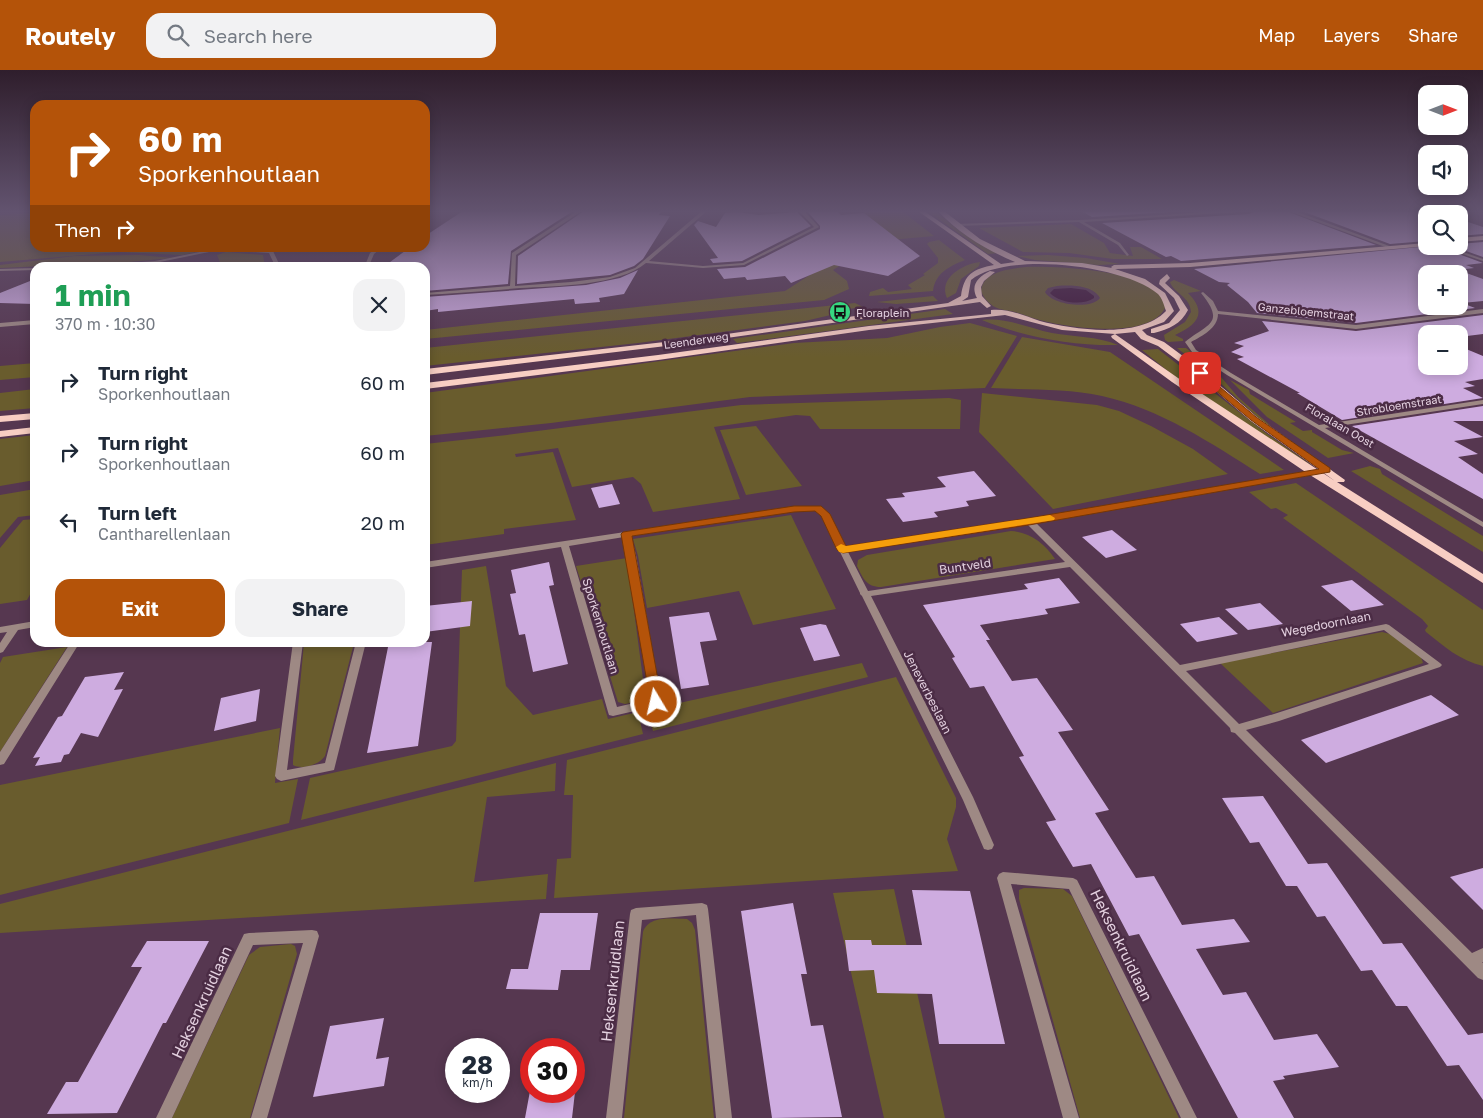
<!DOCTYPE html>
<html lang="en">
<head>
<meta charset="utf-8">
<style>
  :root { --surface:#fff; --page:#f2f2f3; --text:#1f2937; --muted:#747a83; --accent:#b45309 }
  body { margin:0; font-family:"Golos Text",sans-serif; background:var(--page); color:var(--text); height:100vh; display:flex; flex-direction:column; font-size:19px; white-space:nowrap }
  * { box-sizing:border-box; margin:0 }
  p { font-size:16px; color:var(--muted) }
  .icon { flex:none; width:28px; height:28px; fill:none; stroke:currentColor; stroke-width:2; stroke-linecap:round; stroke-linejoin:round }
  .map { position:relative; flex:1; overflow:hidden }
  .side { position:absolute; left:30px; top:192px; width:400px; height:385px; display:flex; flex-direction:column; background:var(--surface); border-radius:15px; box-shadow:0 2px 12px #0003 }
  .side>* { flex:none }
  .top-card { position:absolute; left:30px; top:30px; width:400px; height:152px; border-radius:15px; box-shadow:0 2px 12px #0003; background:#b45309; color:#fff; overflow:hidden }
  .needle { width:32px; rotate:90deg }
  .tools { position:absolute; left:1418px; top:15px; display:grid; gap:10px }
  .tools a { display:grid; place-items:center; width:50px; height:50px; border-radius:10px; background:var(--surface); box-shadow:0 2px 12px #0003; font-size:25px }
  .speed { position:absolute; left:445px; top:968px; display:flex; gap:10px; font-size:25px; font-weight:700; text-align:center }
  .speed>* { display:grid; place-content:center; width:65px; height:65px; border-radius:50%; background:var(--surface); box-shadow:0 2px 12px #0003; line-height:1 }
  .speed small { font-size:12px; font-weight:400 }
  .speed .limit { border:8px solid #d22; background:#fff; color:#111 }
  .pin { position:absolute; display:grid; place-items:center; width:42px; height:42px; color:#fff; margin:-21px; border-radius:10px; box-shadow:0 2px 8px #0006 }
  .me { position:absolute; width:55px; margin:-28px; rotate:351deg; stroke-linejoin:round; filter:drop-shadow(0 0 4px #0008) }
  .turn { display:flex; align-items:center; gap:18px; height:105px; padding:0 25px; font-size:22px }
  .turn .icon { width:65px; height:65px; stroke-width:2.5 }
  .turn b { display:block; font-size:35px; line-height:42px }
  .then { display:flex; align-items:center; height:48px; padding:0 25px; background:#0003; gap:10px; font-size:19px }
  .round { display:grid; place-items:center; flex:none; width:52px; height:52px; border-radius:15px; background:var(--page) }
  .headline { display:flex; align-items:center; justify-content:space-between; height:85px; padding:0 25px }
  h1 { font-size:30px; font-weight:700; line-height:38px; color:#1e9e55 }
  .cta { display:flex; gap:10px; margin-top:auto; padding:10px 25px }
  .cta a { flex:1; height:58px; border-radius:15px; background:var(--accent); color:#fff; font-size:20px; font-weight:700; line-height:58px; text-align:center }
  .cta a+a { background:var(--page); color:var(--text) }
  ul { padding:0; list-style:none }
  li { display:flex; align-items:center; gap:15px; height:70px; padding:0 25px }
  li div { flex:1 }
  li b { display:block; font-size:19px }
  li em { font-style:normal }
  header { display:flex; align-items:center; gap:30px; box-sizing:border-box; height:70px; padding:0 25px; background:var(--accent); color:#fff }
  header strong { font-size:24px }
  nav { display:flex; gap:28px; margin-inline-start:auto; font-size:18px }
  .search { width:350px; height:45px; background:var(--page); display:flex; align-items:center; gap:12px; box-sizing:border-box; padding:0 18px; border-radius:15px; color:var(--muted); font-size:19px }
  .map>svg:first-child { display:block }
  .green { fill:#695c2d; fill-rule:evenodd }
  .water { fill:#3d1537 }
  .building { fill:#ceace0; fill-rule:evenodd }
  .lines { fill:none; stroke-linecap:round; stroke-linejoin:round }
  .minor { fill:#9e8984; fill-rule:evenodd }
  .major { fill:#f8cec3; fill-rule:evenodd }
  .route { fill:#b45309; stroke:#753606 }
  .slow { fill:#f59e0b }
  .labels { text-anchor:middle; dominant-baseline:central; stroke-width:5; stroke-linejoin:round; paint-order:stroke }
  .far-street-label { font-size:11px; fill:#e4d1e0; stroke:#4b2c45 }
  .far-poi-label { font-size:11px; fill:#e4d1e0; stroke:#4b2c45; text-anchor:start }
  .street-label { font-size:12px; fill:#e4d1e0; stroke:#4b2c45 }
  .near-street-label { font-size:15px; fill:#e4d1e0; stroke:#4b2c45 }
</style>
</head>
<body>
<header>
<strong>Routely</strong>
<div class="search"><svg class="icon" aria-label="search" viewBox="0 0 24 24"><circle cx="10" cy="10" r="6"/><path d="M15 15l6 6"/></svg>Search here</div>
<nav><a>Map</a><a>Layers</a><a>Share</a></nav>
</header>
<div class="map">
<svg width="1483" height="1048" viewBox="0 0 1483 1048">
  <rect width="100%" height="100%" fill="#563750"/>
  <path class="green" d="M861,141H902L934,166L901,169L873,175L833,200L847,211L849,219L824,230L425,269V260L785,221L883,158Z
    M927,141H935L960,161L999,183L988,184Z
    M35,143V178H217L182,185L119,182L0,192V145Z
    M1071,154L1104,173L1110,183L1133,186L1130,177H1141L1162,189H1113L1069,183L1023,182L979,158Z
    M939,170L965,190C950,196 935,203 933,221L869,226L870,222L883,218L888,222L912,219L908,215L925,205L923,204L938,193V188L927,174L929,172Z
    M226,182L263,185L265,197H222L217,185Z
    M139,185L173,188L129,192L0,198V195L74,186Z
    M1048,185L1086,188L1120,194L1098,195L1035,190L1017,186Z
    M980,192L979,196L961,209L956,223L947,228C938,208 963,194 980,192Z
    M1026,197C1053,196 1165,199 1165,238C1150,269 1071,258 1044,251C1034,249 1025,245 1015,242C1007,240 999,240 993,236C987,232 983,227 981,221C983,201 1010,199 1026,197ZM1057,216C1070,215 1093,215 1100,228C1091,240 1052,235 1045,222L1048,218Z
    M1174,210L1201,221L1188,223C1208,243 1197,255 1175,265L1183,269V271L1168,272L1165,270L1164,265L1185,252L1191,242C1190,226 1174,224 1170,212Z
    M933,226L938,231L896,234L877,232Z
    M855,233L863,237L834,241L835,244L805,251L638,273L425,296V278Z
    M945,239L953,244L737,273L733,269Z
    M982,250C1006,247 1029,258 1052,263C1074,267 1097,266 1118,275C1073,276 1023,267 982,250Z
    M970,253L1017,266L985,318L750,327L551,353L425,366V323L794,273L887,268L940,257Z
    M1022,267L1110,282L1284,400L1260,404C1211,373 1160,339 1102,326C1067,318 1028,320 991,318Z
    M1177,278H1186L1215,300L1238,327L1271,356L1262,351L1209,303Z
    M1158,279L1266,363L1311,395H1309L1180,311L1142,280Z
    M35,293V307L0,310V296Z
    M1230,310L1249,320L1250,324L1296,352L1290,353L1303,361L1312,360V362L1342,380L1354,383L1328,388L1267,347Z
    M35,319V338L0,341V323Z
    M982,323L1097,335L1119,341L1151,356L1193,379L1228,404L1053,439L979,362Z
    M949,328L961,330L960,359H820L810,346L796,345L714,357L740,429L653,442L641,414L633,407L572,417L558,378L515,384L516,387L553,382L576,450L504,459V464L425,475V374L507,365L741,335Z
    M756,356L802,416L746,425L720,360Z
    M35,365V410L0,416V369Z
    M1370,396L1380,399L1382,404L1483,466V482L1351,401Z
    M1296,413L1483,540V596C1459,590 1445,577 1426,562L1425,560L1428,556L1422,549L1283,448L1288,445L1276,438L1271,439L1249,422Z
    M35,419V445L18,447L0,468V425Z
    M791,445L836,539L753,555L739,521L647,538L638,486L633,469Z
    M35,449V515L27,530L0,534V478L23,450Z
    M1011,461C1030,462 1045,474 1055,489L881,517C866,517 863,508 857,496L858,490L867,485Z
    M627,488L645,624L641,631L625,634L618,632L576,496Z
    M486,496L506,616L533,645L602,629L608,649L638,642L643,664L301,750L310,708L452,676L456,671L462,500Z
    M1382,562L1390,564L1421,587L1423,593L1273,643L1220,593Z
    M304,573H354L325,686C319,695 302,700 293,695V690Z
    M67,577L0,682V593L3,587Z
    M862,593L868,607L653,661L647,640Z
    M896,607L956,728V737L947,769L958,801L554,828L557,789L571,788L573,725H564L567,690Z
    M280,658L275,713L298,709L289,753L0,825V715Z
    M556,693L555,721L487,727L474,812L548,804L546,829L0,863V834Z
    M1024,818L1063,819L1072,826L1179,1048H1080L1019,829V820Z
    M894,819L945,1048H884L833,823Z
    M687,849L692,853L695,860L714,1048H624L643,862C649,845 672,849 687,849Z
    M291,874L295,876L297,884L250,1048H172L249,885L260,877Z"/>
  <path class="water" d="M1071,218L1086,220L1094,226V228C1083,236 1059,233 1050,223L1054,219Z"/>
  <path class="building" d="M463,141H573L511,181L508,214L425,221V198H382L409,178H425V166Z
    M584,141H661L659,145L670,146L643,189L634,196L610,205L517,214L518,186Z
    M807,141H837L841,145L864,143L920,186L888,206L834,195L791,213L785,206L747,210L745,207L724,209L717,199L745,197L820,159V156Z
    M1081,141H1168L1170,142L1092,147Z
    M1255,141H1286L1376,175L1181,191L1171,186L1166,187L1102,153L1249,144Z
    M1302,141H1433L1441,144H1426V171L1390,174Z
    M737,142L759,145L797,142L811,156L742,191L713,193L710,189L718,188L694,155L698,151L716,157L725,143Z
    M1459,149L1483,157V164L1459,166Z
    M1483,172V187L1452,176H1459V174Z
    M1430,176H1437L1483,193L1466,195L1474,198L1458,200L1483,209V231L1462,233L1475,238L1356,253L1257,243L1248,232L1227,215L1230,213L1219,212L1194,199ZM1426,204H1459V236H1426Z
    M638,200L624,224L599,228L600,232L575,234L574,229L438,242V239L425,241V227L586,215L620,208Z
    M35,209V234L0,233V223Z
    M1483,245V264L1459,267V264H1426V296H1459V276L1483,286V309L1465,312L1475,316L1463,318L1483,328L1342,350L1297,323H1300L1237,289L1244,287L1231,282L1244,276L1234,273L1269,261L1262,251L1356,261Z
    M1483,336V351H1453L1483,367L1454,371L1478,384L1458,387L1483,404V429L1352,356Z
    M974,401L996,426L966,431L969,436L934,442L938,447L903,452L886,429L905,427L902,423L946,417L937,407Z
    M612,414L620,434L599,438L591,418Z
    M1112,460L1137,480L1106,488L1082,467Z
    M549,492L554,515L549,516L568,594L533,602L525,564L519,565L510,524L516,523L511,500Z
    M1059,508L1080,533L1045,539L1048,544L980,555L990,570H986L1012,611L1037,608L1073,660L1058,662L1109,740L1095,743L1136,808L1154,806L1182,855L1234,849L1250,872L1196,879L1223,925L1246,922L1274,970L1317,964L1339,997L1283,1006L1285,1009L1273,1011L1294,1048H1238L1139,864L1129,866L1091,794L1073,797L1046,752L1056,750L1019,687L1024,686L984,616L970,618L952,588L955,587L923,535L1028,519L1024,514Z
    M1352,510L1384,535L1351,541L1321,516Z
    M472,531L470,556L425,562V536Z
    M1260,533L1283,554L1248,560L1225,539Z
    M709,542L717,570L700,572L709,615L681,619L669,547Z
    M1219,547L1238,564L1197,572L1180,554Z
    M820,554L826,555L840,586L814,591L800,558Z
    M389,572H432L418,676L367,683Z
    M124,602L114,620L123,619L98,667L81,663L69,684L64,685L61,692L35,696L40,687L33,688L58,647L62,646L85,607Z
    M260,619L256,651L214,661L221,628Z
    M1431,625L1459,645L1326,693L1301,670Z
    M1263,726L1308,794L1327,793L1383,874L1402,873L1468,965L1483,963V1030L1459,995L1447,996L1407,936H1396L1372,900L1361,901L1325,846L1317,847L1297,816H1286L1259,772L1250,773L1222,728Z
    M1483,798V840L1450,807Z
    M912,820L970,821L1005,974H939L932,924L877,923L874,900L849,901L845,870H871L872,875H922Z
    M793,833L807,904H801L811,956L823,955L842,1047L772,1048L741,841Z
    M540,843H598L590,900H561L558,920L506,919L511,899H528Z
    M147,871H209L166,953H163L117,1043L47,1044L66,1012H78L142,897H131Z
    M384,948L376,989L389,987L384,1016L313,1027L330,956Z
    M530,1021L575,1022L572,1048H525Z"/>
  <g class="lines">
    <path class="minor" d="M425,141H429L425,144Z
      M577,141H582L516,185L515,216L571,212L610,207L635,198L702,141H707L649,191L703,196L743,193L814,157L799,141H804L819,157L744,195L703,198L646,193C619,216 555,216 520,218C489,221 457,223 425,225V223L510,216L512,183Z
      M1223,141H1253L1084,152L1120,173L1129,185L1127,186L1118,175L1079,152L955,156L953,155L955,154L1080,150Z
      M1288,141H1295L1392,177L1388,178Z
      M1439,176H1446L1483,189V191Z
      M219,178L273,181L281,198H276L269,183L219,180L155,193L89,198H58L155,191Z
      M377,178H381L374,184L368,198H364L370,183Z
      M35,198V200L0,201V199Z
      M1203,222L1213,231L1218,241L1356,255L1483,239V243L1356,259L1218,244C1218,258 1202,266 1191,272L1196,280L1231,303L1319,355L1483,330V334L1325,358L1483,452V457L1227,305L1192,282L1185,272C1208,253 1226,254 1201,223Z
      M35,250V254L0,257V253Z
      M1327,398L1331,400L1330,402L1035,452L1180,595L1386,554L1389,555L1440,593L1442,595L1440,597L1279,651L1246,660L1472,883L1483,878V892H1482L1483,893V910L1478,908L1235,663L1231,662L1230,658L1070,497L871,526L973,727L994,775L992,779L988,780L984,779L963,730L862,526L860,524V523L822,445L816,440L793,441L631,466L636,485L661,632L660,635L656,636L613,646L609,645L608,642L561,477L425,498V492L793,437L821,436L829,444L846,477L1029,449ZM1027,454L1065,492L868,521L848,482ZM624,467L628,485L651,629L617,637L569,476ZM1384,560L1429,594L1274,644L1239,654L1186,601Z
      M35,551V557L18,560L3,582L0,583V573L7,562L0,563V557Z
      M71,572H80L4,694L0,695V682Z
      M293,572H303L287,700L325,693L356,572H366L334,700L281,711L277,709L275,706Z
      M1003,802L1073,808L1077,810L1197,1048H1181L1069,819L1011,814L1079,1048H1063L997,808L999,804Z
      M702,833L707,835L708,839L732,1048H716L696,845L642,850L622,1048H606L630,844L631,840L636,838Z
      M312,860L317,861L319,866L267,1048H251L303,873L253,875L172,1048H156L244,864L249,863Z"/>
    <path class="major" d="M918,141H924L1001,194L1015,192C987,180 959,164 938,141H944L980,169L1025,191L1082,193L1112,198L1111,197L1114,195L1190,193L1426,173V176H1428L1190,197L1115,199L1145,209L1165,223L1174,241L1164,252L1142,260L1147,265L1164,272L1203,301L1257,347L1345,410L1344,412H1337L1483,504V513L1310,405L1172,312L1112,268L1111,266L1115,264L1062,260L1005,245L869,260L658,290L425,319V313L658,285L869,256L991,244V240C1008,238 1025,246 1040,251C1075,260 1139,269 1166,241C1164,235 1162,228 1158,224C1124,195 1006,181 971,210L968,227L962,231L977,228C970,215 978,207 990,201L995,202L984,211L981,217L982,226L991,236L987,238L980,232L691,273L425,305V299L691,269L948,233L961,226C964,204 973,199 994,195ZM1135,262L1141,269L1158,276L1197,305L1251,351L1335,411L1178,308L1115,264Z
      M1483,166V170L1459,172V168Z
      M1167,204L1170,208L1165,213L1179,226L1188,240C1181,254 1169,259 1154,263H1151V259L1169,253L1180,240L1174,228L1159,214L1160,210Z
      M35,343V349L0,352V346Z
      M35,357V363L0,367V361Z"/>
  </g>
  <linearGradient id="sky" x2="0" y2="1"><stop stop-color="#2f1e2c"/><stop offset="0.49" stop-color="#62536f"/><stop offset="1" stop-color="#62536f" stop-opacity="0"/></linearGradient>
  <rect width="1483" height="288" fill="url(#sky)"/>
  <path class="route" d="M1197,302H1202L1256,347L1330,398V402L1029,455L843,483L837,480L821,446L815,441L794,442L632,466L662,632L660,635H651L621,464L623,462L794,436H821L830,444L846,476L1029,448L1319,399L1251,350L1197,305Z"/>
  <path class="slow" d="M1050,445L1055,448L1054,450L843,483L839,482L836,477L841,474L846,476Z"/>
  <defs>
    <g id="bus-disc" transform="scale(1.125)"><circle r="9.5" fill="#37d880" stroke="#4b2c45"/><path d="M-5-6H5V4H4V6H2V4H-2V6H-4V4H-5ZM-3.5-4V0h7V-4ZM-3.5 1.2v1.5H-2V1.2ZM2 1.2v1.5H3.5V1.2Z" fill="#111"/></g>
  </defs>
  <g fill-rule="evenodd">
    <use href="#bus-disc" x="840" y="242"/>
  </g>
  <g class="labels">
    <g class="far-street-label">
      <text transform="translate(1306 241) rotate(6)">Ganzebloemstraat</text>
      <text transform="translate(696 270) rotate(-8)">Leenderweg</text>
      <text transform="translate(1399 335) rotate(-9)">Strobloemstraat</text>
      <text transform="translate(1340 355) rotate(30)">Floralaan Oost</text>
    </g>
    <g class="far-poi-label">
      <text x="856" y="242">Floraplein</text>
    </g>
    <g class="street-label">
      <text transform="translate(965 496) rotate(-8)">Buntveld</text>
      <text transform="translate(1326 554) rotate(-11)">Wegedoornlaan</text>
      <text transform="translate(601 556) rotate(73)">Sporkenhoutlaan</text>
      <text transform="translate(928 622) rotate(63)">Jeneverbeslaan</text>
    </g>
    <g class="near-street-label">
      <text transform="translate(1122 875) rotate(64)">Heksenkruidlaan</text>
      <text transform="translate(612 911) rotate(-84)">Heksenkruidlaan</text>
      <text transform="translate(201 932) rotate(-65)">Heksenkruidlaan</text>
    </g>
  </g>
</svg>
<div class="tools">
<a><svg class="needle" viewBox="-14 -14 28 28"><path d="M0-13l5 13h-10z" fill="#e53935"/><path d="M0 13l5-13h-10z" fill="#747a83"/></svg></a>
<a><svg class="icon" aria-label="sound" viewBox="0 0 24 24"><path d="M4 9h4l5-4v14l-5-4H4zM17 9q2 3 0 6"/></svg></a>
<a><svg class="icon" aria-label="search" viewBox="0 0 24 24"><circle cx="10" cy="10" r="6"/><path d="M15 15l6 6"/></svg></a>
<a>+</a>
<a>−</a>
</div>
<div class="speed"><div>28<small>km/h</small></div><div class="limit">30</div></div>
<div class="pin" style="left:1200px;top:303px;background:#d93025"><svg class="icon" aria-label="arrive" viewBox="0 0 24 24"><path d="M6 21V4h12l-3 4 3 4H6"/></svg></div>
<svg class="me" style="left:656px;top:632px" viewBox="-20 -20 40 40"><circle r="17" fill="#b45309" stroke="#fff" stroke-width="3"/><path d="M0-11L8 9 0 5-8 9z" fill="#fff"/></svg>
<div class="top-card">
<div class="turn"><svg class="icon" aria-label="right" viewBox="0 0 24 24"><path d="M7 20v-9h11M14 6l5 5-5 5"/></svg><div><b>60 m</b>Sporkenhoutlaan</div></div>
<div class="then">Then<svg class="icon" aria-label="right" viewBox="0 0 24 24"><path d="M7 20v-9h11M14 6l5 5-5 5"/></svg></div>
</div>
<section class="side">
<div class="headline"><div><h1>1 min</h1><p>370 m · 10:30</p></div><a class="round"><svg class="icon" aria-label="close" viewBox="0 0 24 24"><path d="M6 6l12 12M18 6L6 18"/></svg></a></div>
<ul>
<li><svg class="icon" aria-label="right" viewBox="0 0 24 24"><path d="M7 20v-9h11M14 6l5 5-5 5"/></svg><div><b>Turn right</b><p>Sporkenhoutlaan</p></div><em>60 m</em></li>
<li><svg class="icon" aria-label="right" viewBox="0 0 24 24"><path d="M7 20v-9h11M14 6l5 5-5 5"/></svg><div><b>Turn right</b><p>Sporkenhoutlaan</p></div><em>60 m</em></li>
<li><svg class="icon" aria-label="left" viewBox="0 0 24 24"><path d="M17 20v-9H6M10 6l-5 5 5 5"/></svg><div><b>Turn left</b><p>Cantharellenlaan</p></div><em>20 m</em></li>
</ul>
<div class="cta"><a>Exit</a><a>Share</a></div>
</section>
</div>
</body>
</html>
